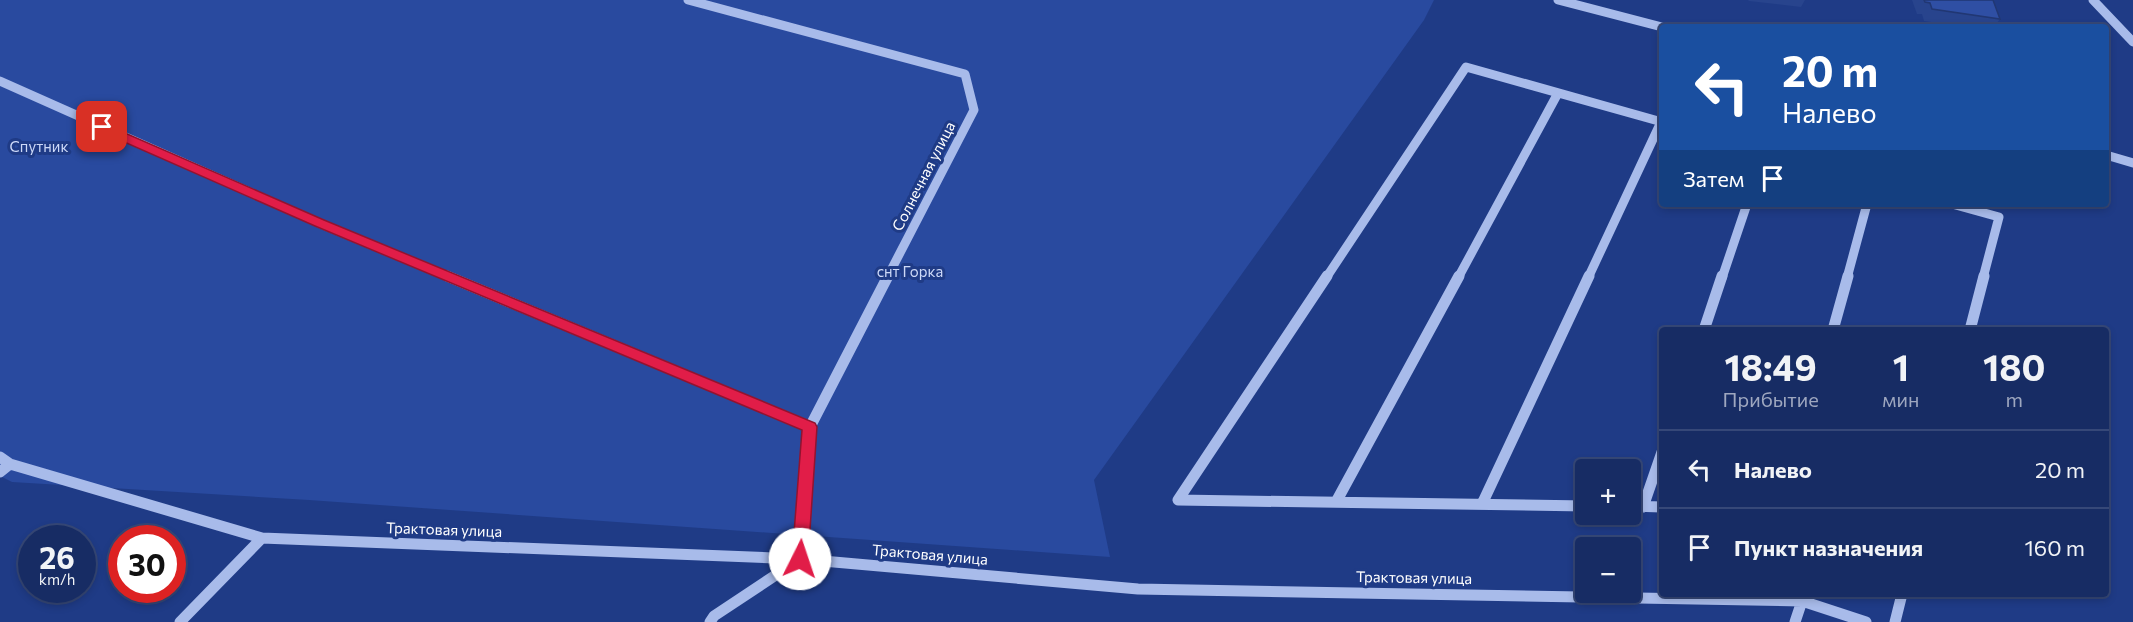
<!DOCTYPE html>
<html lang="ru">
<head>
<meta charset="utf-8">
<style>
  :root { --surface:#172c64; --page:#20346a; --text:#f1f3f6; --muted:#9ea7bf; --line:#364878 }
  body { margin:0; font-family:Commissioner,sans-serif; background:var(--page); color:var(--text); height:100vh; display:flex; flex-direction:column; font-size:22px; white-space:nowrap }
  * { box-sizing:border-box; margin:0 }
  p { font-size:20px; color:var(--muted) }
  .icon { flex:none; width:33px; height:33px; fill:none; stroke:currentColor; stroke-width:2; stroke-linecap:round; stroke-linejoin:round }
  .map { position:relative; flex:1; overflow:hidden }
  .panel { position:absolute; left:1659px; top:327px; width:450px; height:270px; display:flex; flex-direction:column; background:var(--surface); border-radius:6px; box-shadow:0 3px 9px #0003,0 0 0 2px var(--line) }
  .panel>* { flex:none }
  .guide { position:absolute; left:1659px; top:24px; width:450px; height:183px; border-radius:6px; box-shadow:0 3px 9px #0003,0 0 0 2px var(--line); background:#1a4fa0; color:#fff; overflow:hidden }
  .tools { position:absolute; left:1575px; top:459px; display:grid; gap:12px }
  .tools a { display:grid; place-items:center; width:66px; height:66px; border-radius:6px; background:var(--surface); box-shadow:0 3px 9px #0003,0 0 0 2px var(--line); font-size:30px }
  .speed { position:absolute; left:18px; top:525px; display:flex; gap:12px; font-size:30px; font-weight:700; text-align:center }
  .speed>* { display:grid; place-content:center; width:78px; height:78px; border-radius:50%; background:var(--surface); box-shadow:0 3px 9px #0003,0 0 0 2px var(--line); line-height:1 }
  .speed small { font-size:15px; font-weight:400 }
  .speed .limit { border:9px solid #d22; background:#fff; color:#111 }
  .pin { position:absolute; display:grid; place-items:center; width:51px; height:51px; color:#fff; margin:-26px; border-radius:12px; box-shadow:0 3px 9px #0006 }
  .me { position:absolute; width:66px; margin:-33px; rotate:4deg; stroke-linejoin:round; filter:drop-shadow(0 0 4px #0008) }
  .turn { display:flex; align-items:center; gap:21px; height:126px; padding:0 24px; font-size:27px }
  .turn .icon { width:78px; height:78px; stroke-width:2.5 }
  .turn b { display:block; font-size:42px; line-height:51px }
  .then { display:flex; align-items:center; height:57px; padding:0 24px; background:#0003; gap:12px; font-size:22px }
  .eta { display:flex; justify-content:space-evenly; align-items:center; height:102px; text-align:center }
  .eta b { font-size:36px; font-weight:700; line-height:42px }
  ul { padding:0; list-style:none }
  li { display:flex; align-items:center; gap:18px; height:78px; padding:0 24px; border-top:2px solid var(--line) }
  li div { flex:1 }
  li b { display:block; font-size:22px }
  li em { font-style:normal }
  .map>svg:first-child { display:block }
  .green { fill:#294a9f }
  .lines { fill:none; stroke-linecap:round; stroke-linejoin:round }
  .minor-far1 { stroke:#a8bbea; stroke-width:9 }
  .minor { stroke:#a8bbea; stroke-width:11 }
  .wall { fill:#28448d }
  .building { fill:#2f4fa4; stroke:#213773; stroke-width:1.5 }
  .route { fill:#e11d48; stroke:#92132f; stroke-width:1.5 }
  .labels { text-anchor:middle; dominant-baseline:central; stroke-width:6; stroke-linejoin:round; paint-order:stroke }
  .park-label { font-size:15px; fill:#cdd9f8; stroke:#1f3b86 }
  .street-label { font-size:15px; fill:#fff; stroke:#1f3b86 }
</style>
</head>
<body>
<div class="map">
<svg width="2133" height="622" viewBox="0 0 2133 622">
  <rect width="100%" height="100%" fill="#1f3b86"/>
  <path class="green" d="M0,0H1434L1424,20L1094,480L1110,557L309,500L12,482L0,476Z"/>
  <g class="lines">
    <path class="minor-far1" d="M688,0L965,74L974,110L887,278
      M1558,0L1662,27
      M2093,0L2133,42
      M0,81L319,223L451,278
      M2106,155L2133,163
      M1952,204L1999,217L1983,278
      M1326,278L1466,67L1662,122
      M1458,278L1558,93
      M1588,278L1661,122
      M1722,278L1747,204
      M1847,278L1867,204"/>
    <path class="minor" d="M447,276L810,427
      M1327,276L1178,500L1586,506
      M1704,330L1722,276
      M1833,330L1848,276
      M1970,330L1984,276
      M0,457L10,464L262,538L800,559L1138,589L1802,601L1866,622
      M0,472L10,464
      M1336,502L1459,276
      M1482,504L1589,276
      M1630,506L1662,507
      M1643,507L1662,452
      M800,559L810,427L888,276
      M180,622L262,538
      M710,622L714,616L800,559
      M1795,622L1802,601
      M1895,622L1902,594"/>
  </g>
  <path class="wall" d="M1748,0H1805L1801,7L1749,1Z
    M1912,0H1993L2000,19L1994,27H1967L1924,21L1922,14H1917Z"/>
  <path class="building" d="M1924,0H1993L2000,19L1932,9L1930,3L1925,2Z"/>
  <path class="route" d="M102,123L324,220L815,423L817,427L808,559L806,565L800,567L794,565L792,559L802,430L315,226L97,130V124Z"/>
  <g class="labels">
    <g class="park-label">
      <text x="39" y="146">Спутник</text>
      <text x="910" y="271">снт Горка</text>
    </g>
    <g class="street-label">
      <text transform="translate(923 176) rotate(-63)">Солнечная улица</text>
      <text transform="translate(444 529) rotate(2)">Трактовая улица</text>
      <text transform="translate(930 554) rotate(5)">Трактовая улица</text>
      <text transform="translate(1414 577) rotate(1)">Трактовая улица</text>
    </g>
  </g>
</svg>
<div class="tools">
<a>+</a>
<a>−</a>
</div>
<div class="speed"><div>26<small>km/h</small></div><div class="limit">30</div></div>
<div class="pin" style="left:102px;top:127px;background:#d93025"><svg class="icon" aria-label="arrive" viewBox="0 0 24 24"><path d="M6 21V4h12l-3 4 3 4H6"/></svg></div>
<svg class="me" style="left:800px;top:559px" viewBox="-20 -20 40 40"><circle r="19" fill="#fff"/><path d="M0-13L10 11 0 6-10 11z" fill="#e11d48"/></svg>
<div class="guide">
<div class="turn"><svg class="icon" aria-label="left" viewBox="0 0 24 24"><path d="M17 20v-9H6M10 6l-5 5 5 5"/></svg><div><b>20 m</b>Налево</div></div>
<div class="then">Затем<svg class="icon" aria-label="arrive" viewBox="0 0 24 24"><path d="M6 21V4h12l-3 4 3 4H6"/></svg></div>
</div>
<section class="panel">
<div class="eta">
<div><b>18:49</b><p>Прибытие</p></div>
<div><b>1</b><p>мин</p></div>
<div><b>180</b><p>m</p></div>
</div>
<ul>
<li><svg class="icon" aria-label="left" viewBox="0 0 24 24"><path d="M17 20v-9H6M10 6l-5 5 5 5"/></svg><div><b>Налево</b></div><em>20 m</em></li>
<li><svg class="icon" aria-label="arrive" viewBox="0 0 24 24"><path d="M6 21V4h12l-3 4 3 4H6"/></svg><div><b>Пункт назначения</b></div><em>160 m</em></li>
</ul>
</section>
</div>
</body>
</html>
